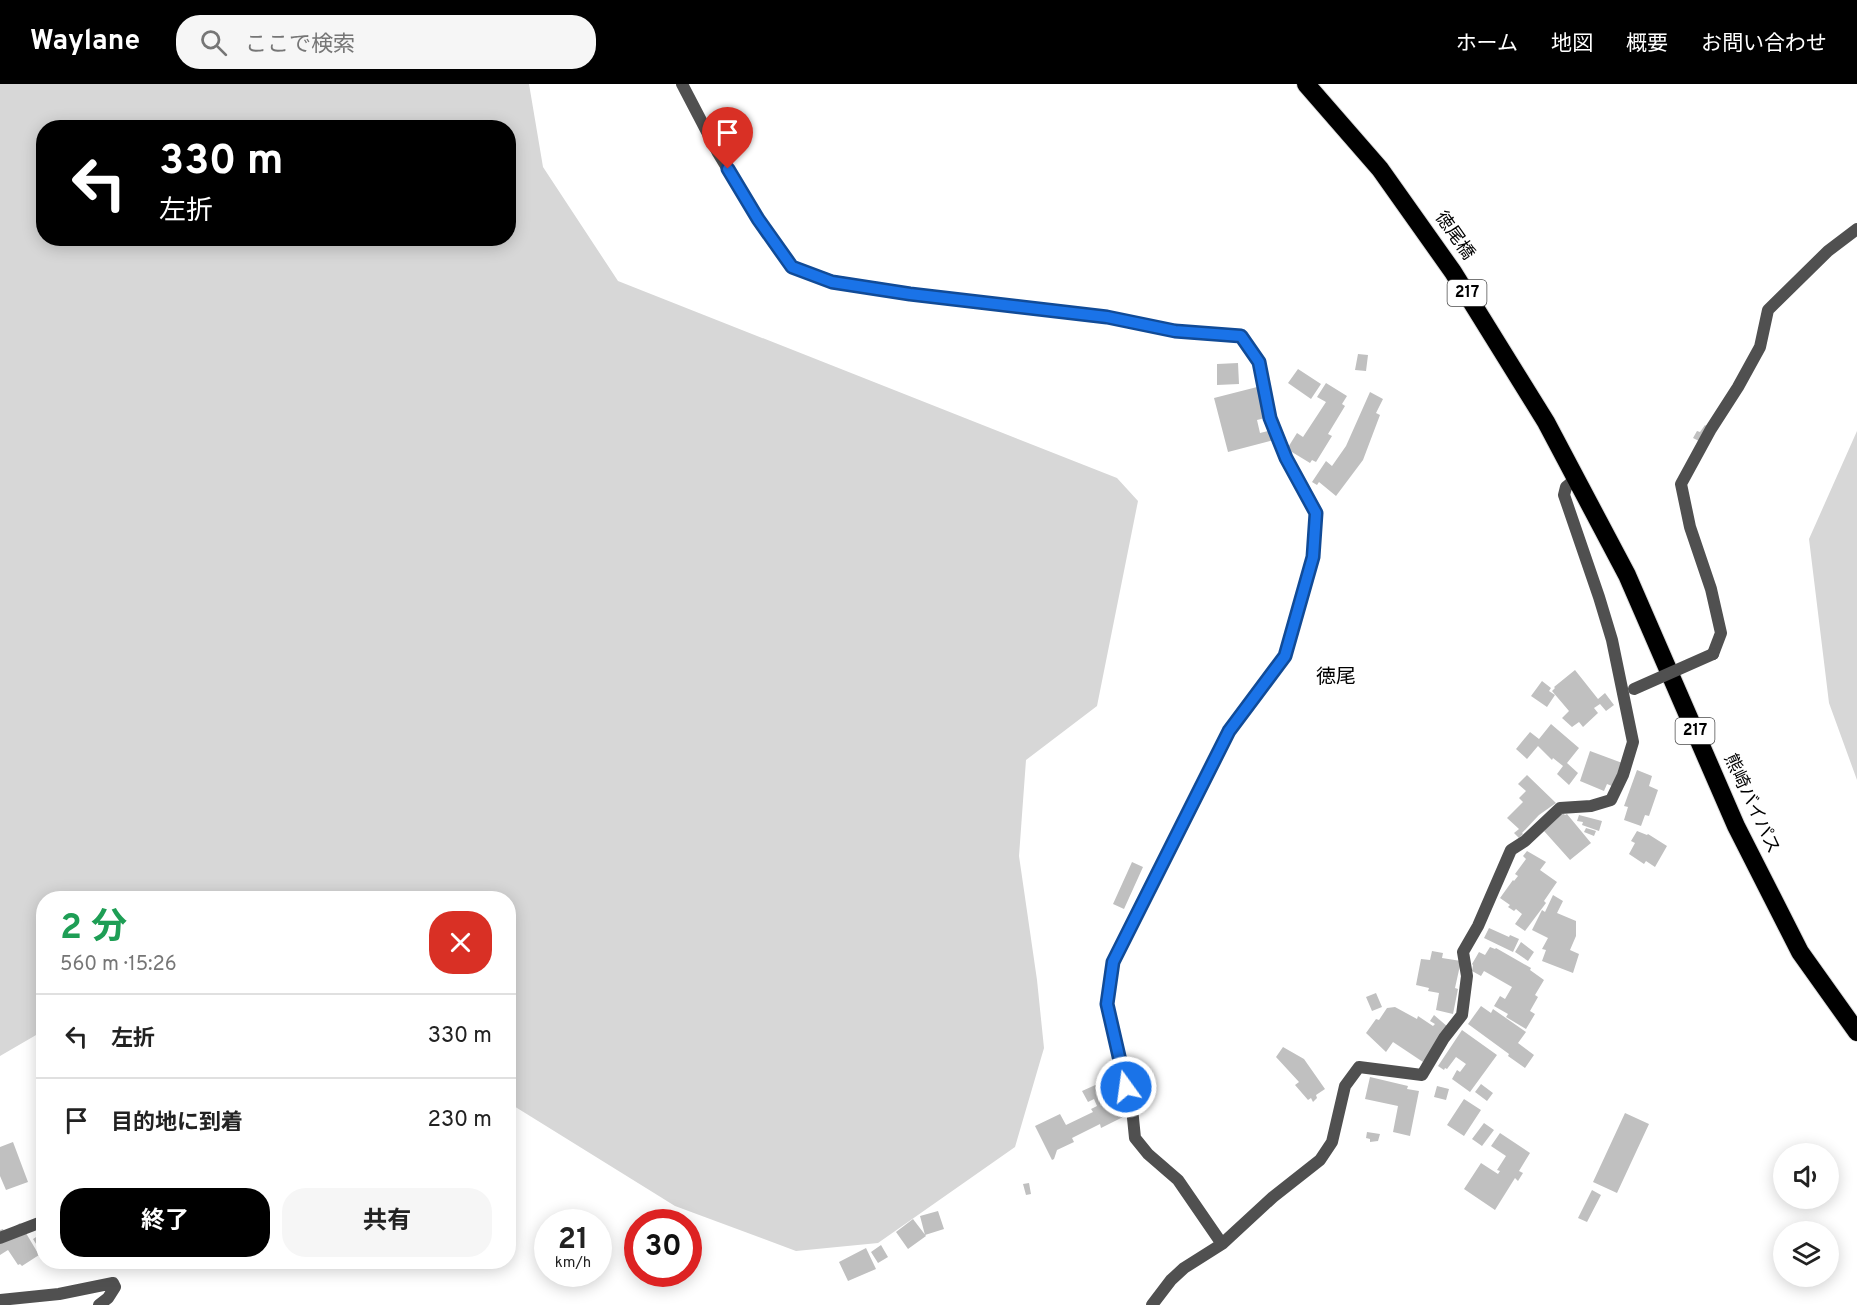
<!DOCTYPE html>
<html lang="ja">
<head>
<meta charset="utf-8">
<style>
  :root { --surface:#fff; --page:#f6f6f6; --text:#222; --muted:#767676; --line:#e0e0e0; --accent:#000 }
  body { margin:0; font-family:Overpass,"Noto Sans JP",sans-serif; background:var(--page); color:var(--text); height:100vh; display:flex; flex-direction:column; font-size:22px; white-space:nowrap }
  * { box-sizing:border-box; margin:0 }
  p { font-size:20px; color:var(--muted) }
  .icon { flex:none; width:33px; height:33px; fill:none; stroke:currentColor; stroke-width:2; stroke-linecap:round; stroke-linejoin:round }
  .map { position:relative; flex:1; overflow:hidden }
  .panel { position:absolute; left:36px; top:807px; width:480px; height:378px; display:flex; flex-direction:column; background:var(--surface); border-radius:24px; box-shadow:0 3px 15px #0003 }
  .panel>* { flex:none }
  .banner { position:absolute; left:36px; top:36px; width:480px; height:126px; border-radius:24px; box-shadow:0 3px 15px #0003; background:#000; color:#fff; overflow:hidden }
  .tools { position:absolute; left:1773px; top:1059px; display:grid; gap:12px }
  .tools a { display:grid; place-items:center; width:66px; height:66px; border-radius:50%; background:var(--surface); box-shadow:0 3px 15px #0003; font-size:30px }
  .speed { position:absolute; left:534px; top:1125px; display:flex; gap:12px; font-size:30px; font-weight:700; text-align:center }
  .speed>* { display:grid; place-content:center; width:78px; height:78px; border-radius:50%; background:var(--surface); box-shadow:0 3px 15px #0003; line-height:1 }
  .speed small { font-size:15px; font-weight:400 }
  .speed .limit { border:9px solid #d22; background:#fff; color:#111 }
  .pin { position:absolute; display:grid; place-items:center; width:51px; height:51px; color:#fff; margin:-62px -26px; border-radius:50% 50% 50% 0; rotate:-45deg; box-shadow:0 0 6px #0007 }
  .pin .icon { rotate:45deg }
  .me { position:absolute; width:66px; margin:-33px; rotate:346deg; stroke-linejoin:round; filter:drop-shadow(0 0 4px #0008) }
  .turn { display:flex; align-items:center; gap:21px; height:126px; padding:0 24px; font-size:27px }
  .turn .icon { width:78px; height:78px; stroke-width:2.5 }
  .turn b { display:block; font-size:42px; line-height:51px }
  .round { display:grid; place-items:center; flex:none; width:63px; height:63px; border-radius:24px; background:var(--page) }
  .headline { display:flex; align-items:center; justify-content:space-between; height:102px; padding:0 24px }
  h1 { font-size:36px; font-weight:700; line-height:45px; color:#1e9e55 }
  .primary-button { display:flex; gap:12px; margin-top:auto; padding:12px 24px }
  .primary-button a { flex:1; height:69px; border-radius:24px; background:var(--accent); color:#fff; font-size:24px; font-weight:700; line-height:69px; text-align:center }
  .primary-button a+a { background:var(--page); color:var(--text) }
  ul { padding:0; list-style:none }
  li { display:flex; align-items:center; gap:18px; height:84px; padding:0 24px; border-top:2px solid var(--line) }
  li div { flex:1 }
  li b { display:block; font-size:22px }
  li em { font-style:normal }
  header { display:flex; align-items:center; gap:36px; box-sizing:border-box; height:84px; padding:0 30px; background:var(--accent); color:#fff }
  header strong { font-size:28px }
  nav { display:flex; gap:33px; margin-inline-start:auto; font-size:21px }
  .search { width:420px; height:54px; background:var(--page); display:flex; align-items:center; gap:15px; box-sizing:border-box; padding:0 21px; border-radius:24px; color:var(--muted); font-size:22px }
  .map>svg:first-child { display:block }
  .green { fill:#d7d7d7; fill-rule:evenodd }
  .building { fill:#c0c0c0 }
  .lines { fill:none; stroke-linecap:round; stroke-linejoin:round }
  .highway-casing { stroke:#dbdbdb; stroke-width:20 }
  .street { stroke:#505050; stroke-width:12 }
  .highway { stroke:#000; stroke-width:18 }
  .street-bridge { stroke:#505050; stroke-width:12 }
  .route-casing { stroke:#114b97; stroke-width:15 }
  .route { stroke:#1a73e8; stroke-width:10 }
  .labels { text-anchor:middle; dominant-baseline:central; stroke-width:4.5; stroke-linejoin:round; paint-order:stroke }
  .shield { fill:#fff; stroke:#4c4c4c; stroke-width:1.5 }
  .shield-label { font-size:16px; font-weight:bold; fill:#000 }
  .street-label { font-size:18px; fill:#000; stroke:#fff }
  .neighbourhood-label { font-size:20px; fill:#000; stroke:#fff }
</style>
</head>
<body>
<header>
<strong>Waylane</strong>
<div class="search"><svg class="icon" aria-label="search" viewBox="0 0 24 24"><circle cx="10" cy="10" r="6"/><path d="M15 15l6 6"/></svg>ここで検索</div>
<nav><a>ホーム</a><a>地図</a><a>概要</a><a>お問い合わせ</a></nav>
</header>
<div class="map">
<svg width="1857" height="1221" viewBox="0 0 1857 1221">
  <rect width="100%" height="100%" fill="#fff"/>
  <path class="green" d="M0,0H529L543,83L618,197L1117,394L1138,417L1097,622L1026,676L1019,772L1037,896L1044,964L1015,1063L878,1159L796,1167L675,1122L509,1019L508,814H44L43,947L0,972ZM44,44H508V154H44Z
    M1857,347V696L1829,619L1809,455Z"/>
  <path class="building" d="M1358,270L1368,271L1366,287L1355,286Z
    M1238,279L1239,300L1217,301V280Z
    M1298,285L1321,300L1311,315L1288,299Z
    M1326,299L1347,312L1342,320L1345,322L1328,350L1332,352L1316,378L1312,376L1310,379L1287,365L1297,349L1303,353L1326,318L1317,313Z
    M1261,302L1269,333L1257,336L1260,349L1272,346L1274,356L1228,368L1214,314Z
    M1370,308L1383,315L1376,329L1380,331L1363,376L1336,412L1319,398L1317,401L1312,398L1326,377L1332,382L1346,362Z
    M1705,341L1711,345L1703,359L1693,354L1697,347L1700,348Z
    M1575,586L1598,615L1605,609L1614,621L1606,627L1600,620L1594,624L1598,629L1583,643L1579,638L1572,643L1562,634L1569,627L1552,607L1555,604L1554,603Z
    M1542,597L1551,604L1549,607L1555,611L1547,623L1531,612Z
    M1551,640L1579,664L1567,679L1578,689L1569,701L1557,690L1563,682L1553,674L1552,676L1538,662L1527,675L1516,665L1530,648L1539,655Z
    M1590,667L1625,680L1617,704L1607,700L1604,707L1580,697Z
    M1637,686L1652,692L1649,702L1658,706L1649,732L1645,731L1641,742L1624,736L1628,723L1624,722Z
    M1527,691L1556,719L1539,731L1522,749L1523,750L1519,754L1514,749L1519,745L1507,734L1523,718L1519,714L1526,707L1518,700Z
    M1563,729L1565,731L1567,730L1591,759L1570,776L1544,747Z
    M1579,731L1602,737L1599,747L1582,741L1583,738L1577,737Z
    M1586,744L1596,747L1594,752L1584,748Z
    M1637,747L1647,751L1648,750L1667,762L1655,783L1646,777L1644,780L1629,770L1635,759L1631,757Z
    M1527,767L1546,778L1540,786L1557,798L1544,817L1546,819L1525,847L1515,840L1522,830L1516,825L1514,827L1508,823L1510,821L1500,814L1513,796L1514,797L1518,792L1515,790L1526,775L1523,772Z
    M1132,778L1143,783L1124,825L1113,820Z
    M1553,811L1563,817L1557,829L1576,837V852L1570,866L1579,870L1573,889L1542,877L1546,866L1542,865L1548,854L1532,846L1542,826L1545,828Z
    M1489,844L1509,853L1510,851L1519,855L1513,868L1484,854Z
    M1521,858L1534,868L1528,877L1515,868Z
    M1490,863L1495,865L1496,864L1531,884L1530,886L1544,896L1535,911L1538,913L1530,927L1535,930L1526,945L1506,933L1508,930L1494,922L1500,912L1505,915L1512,903L1484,887L1481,892L1472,887L1473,881L1472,880L1479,868L1485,871Z
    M1432,867L1443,869L1442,874L1461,877L1455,904L1458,905L1453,930L1436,926L1439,909L1428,907L1429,904L1416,901L1421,875L1430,876Z
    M1376,909L1382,923L1372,927L1366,913Z
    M1481,922L1491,929L1493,925L1526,948L1518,959L1534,971L1525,984L1508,972L1509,970L1468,940Z
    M1395,923L1417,935L1418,932L1433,942L1435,940L1430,937L1434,931L1448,943L1426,978L1424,976L1423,978L1393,958L1386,968L1366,949L1376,935L1379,936L1387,924Z
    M1462,946L1497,971L1470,1008L1452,995L1457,986L1460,988L1466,980L1456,973L1447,985L1445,984L1444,986L1438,982Z
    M1283,963L1304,975L1325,1005L1316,1011L1317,1014L1313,1018L1311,1014L1308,1016L1295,1001L1299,998L1276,973Z
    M1370,993L1408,1002L1407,1005L1419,1007L1410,1052L1393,1048L1398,1022L1365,1015Z
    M1111,994L1127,1026L1125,1032L1101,1044L1100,1040L1072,1054L1074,1058L1057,1066L1054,1075L1052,1076L1035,1042L1060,1030L1066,1041L1093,1028L1091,1025L1097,1022L1094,1015L1088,1018L1082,1007Z
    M1481,1000L1493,1009L1487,1017L1475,1008Z
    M1437,1002L1449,1005L1446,1016L1434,1013Z
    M1464,1015L1481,1026L1464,1052L1447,1041Z
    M1625,1029L1649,1040L1617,1109L1593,1098Z
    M1484,1039L1494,1046L1482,1062L1472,1055Z
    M1367,1048L1380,1050L1378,1057L1370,1058V1055L1366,1054Z
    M1500,1049L1530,1069L1519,1087L1523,1089L1518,1097L1515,1094L1495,1126L1464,1105L1481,1079L1498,1090L1500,1087L1497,1086L1506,1072L1491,1062Z
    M13,1058L28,1098L6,1106L0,1092V1063Z
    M1029,1099L1031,1110L1026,1111L1023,1100Z
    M1592,1106L1601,1111L1587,1138L1578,1134Z
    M938,1127L944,1145L925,1151L920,1132Z
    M913,1135L926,1152L908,1165L896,1148Z
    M20,1139L39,1171L22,1182L20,1180L18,1181L8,1166L0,1171V1146L3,1145L5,1149Z
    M44,1148V1173L33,1155Z
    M881,1161L888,1173L878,1179L871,1168Z
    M866,1164L876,1185L848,1197L839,1178Z"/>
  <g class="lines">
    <g class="highway-casing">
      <path id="highway" d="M1306,0L1380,85L1453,188L1546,338L1627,491L1736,742L1800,868L1857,948"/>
    </g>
    <path class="street" d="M682,0L718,69L758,135L792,183L832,197L910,210L1107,233L1175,247L1241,252L1259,278L1270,334L1286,374L1316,429L1313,473L1285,572L1229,647L1113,878L1107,920L1132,1024L1135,1054L1148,1070L1178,1096L1222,1160
      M1713,570L1721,549L1711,505L1690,443L1681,400L1711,345L1738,303L1760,263L1768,226L1828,167L1857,145
      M0,1154L44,1137
      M0,1216L59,1210L113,1199L115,1203L108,1214L99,1221
      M1152,1221L1171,1196L1184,1184L1222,1160L1273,1113L1320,1076L1332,1058L1345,1002L1359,983L1422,991L1444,954L1462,931L1467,892L1463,868L1478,842L1511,766L1525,757L1560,724L1591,722L1611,716L1623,691L1633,658L1612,556L1599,513L1564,411L1566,403L1576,395"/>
    <use href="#highway" class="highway"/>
    <path class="street-bridge" d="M1634,605L1713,570"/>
  </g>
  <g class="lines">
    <g class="route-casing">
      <path id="route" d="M728,85L758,135L792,183L832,198L910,210L1107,233L1175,247L1241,252L1259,278L1270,334L1286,374L1316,429L1313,473L1285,572L1229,647L1113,878L1107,920L1126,1003"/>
    </g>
    <use href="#route" class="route"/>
  </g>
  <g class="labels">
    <g class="shield">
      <rect x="1447.5" y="196" width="39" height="26" rx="4.5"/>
      <rect x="1675.5" y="634" width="39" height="26" rx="4.5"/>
    </g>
    <g class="shield-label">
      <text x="1467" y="209">217</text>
      <text x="1695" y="647">217</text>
    </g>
    <g class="street-label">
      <text transform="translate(1454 152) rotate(55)">徳尾橋</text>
      <text transform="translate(1751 720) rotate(65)">熊崎バイパス</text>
    </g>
    <g class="neighbourhood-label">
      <text x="1336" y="594">徳尾</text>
    </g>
  </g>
</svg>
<div class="tools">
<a><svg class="icon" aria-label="sound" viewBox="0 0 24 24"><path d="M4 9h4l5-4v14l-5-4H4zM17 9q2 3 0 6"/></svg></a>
<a><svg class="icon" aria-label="layers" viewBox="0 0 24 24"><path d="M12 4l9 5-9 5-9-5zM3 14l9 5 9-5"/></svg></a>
</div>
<div class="speed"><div>21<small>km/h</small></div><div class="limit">30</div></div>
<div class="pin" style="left:728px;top:85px;background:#d93025"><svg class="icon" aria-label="arrive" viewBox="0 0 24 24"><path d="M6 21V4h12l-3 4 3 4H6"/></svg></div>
<svg class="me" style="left:1126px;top:1003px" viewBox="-20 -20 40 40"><circle r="17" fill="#1a73e8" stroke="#fff" stroke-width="3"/><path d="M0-11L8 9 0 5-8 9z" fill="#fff"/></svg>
<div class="banner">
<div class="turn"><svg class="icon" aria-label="left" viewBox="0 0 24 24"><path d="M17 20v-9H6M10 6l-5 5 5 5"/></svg><div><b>330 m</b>左折</div></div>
</div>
<section class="panel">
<div class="headline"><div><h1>2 分</h1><p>560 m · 15:26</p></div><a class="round" style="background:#d93025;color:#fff"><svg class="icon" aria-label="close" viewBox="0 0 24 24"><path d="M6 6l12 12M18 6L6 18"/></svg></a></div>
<ul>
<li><svg class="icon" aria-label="left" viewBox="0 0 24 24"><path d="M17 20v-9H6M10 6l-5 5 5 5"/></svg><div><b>左折</b></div><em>330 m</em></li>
<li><svg class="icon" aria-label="arrive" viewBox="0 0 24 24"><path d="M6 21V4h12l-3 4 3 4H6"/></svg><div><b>目的地に到着</b></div><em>230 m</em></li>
</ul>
<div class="primary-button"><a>終了</a><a>共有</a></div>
</section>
</div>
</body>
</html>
